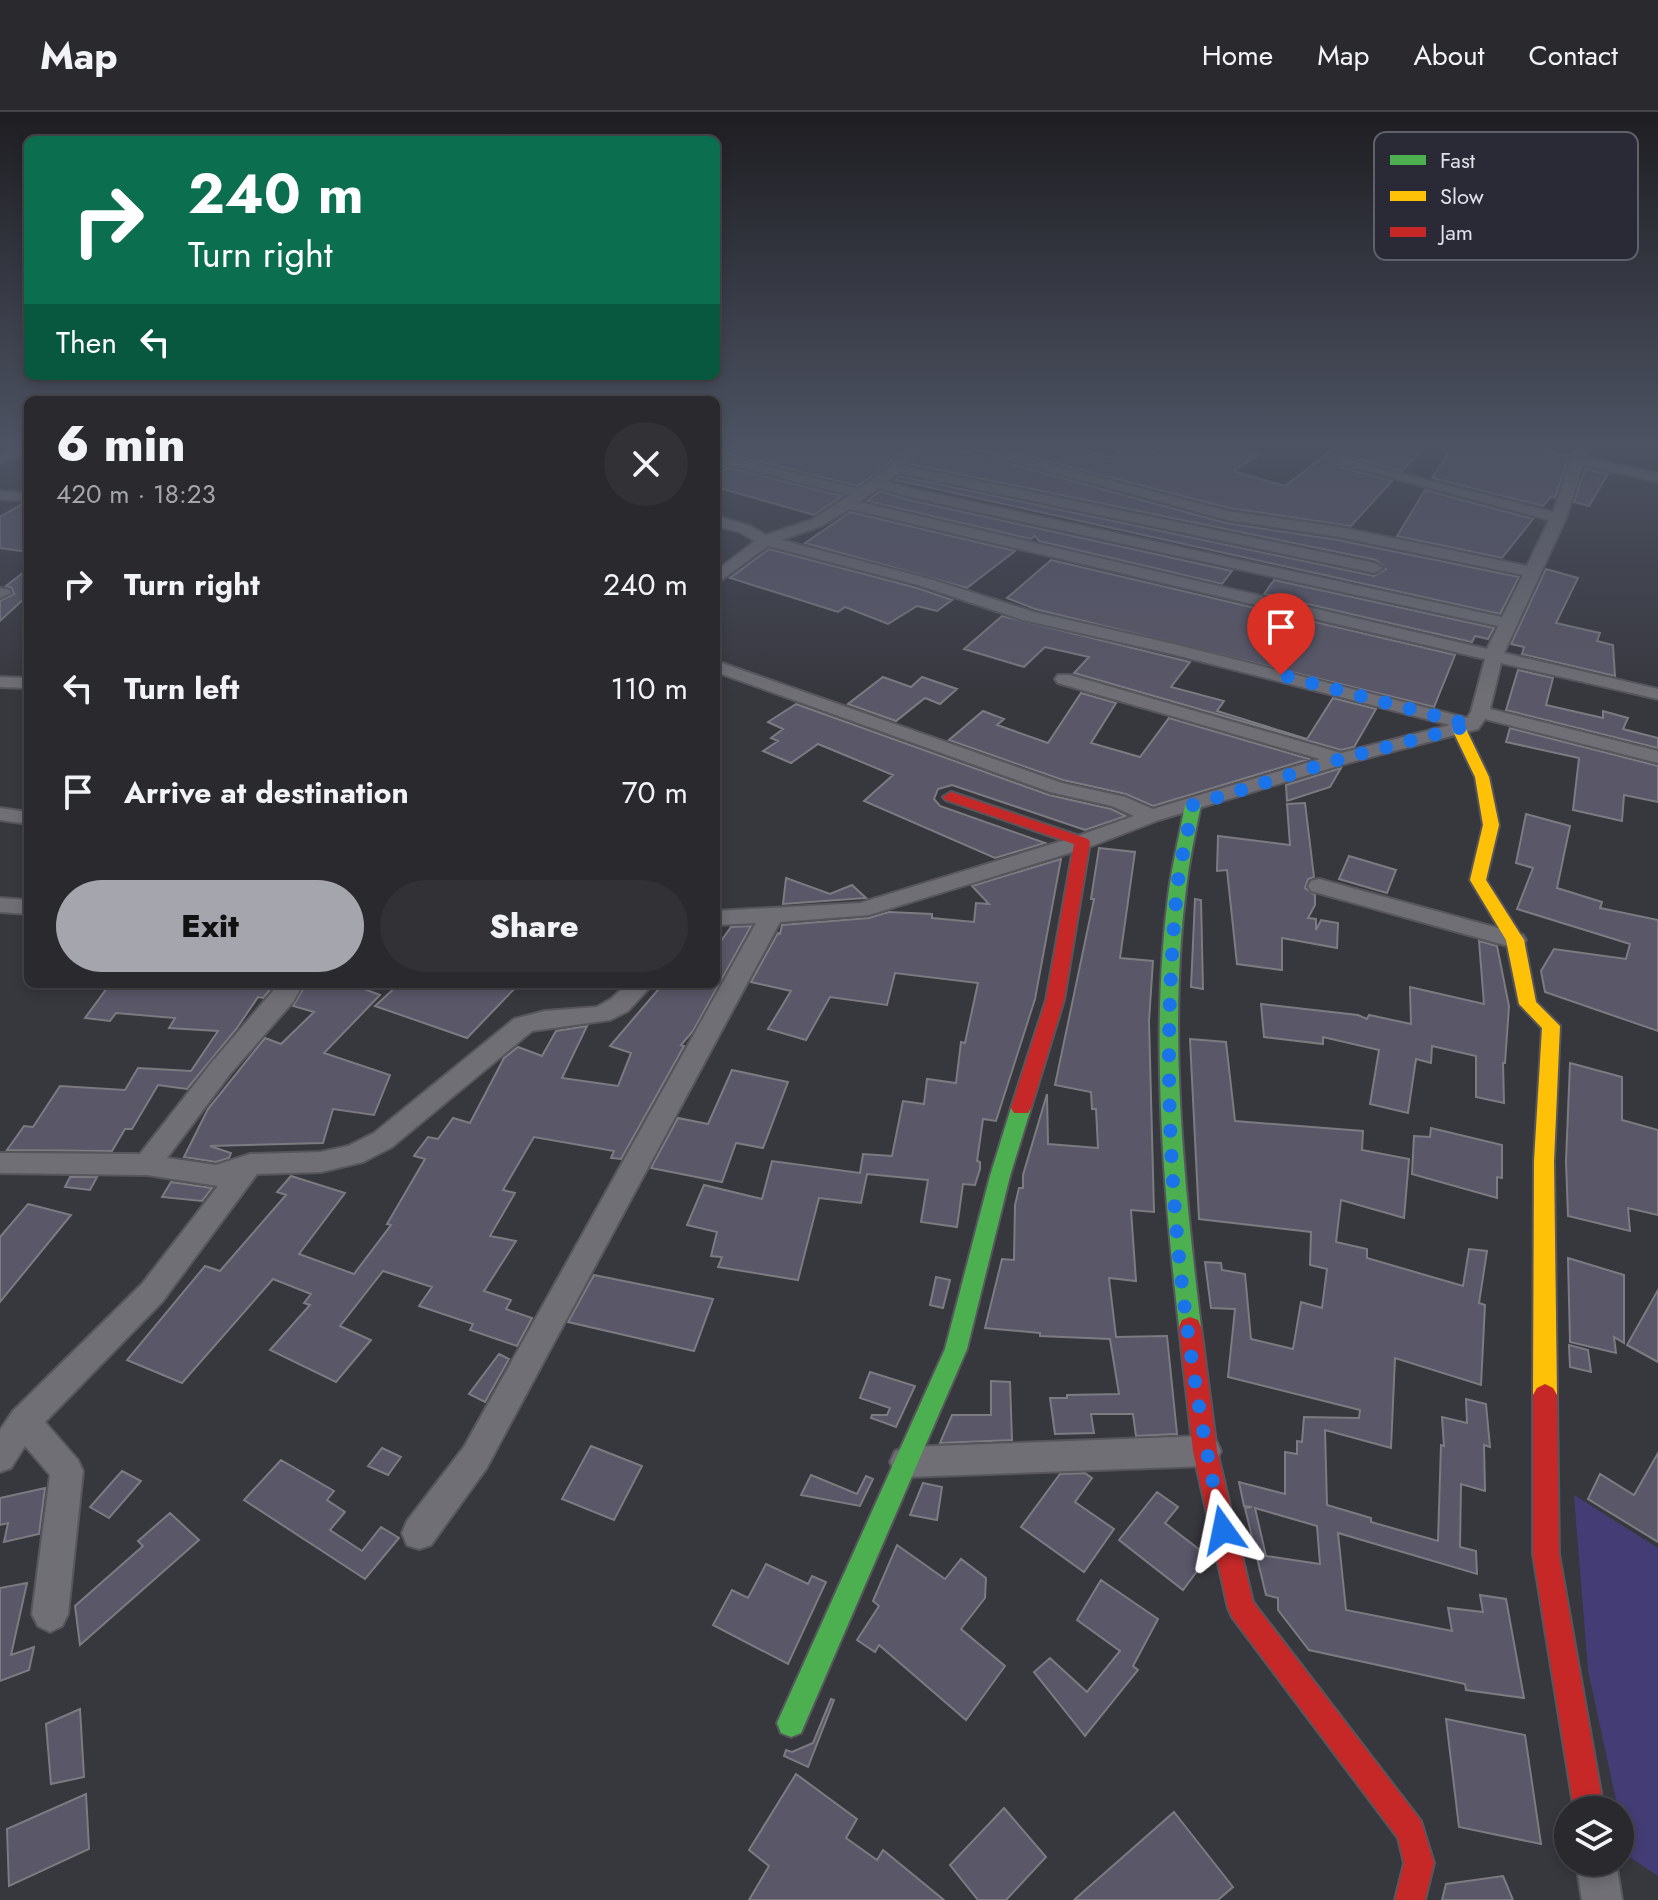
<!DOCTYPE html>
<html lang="en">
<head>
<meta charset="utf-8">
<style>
  :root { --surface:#29292e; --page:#313136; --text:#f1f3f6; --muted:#a5a6aa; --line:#45454a; --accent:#a5a5ad }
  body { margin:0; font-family:Jost,sans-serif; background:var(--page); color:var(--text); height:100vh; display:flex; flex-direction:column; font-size:30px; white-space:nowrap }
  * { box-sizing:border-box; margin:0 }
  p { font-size:26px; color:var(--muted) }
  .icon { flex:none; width:44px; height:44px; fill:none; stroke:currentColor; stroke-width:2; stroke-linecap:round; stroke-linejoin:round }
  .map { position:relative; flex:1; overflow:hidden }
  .sheet { position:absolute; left:24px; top:284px; width:696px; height:592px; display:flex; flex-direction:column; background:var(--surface); border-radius:12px; box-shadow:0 4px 12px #0003,0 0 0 2px var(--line) }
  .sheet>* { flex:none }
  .top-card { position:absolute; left:24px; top:24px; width:696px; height:244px; border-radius:12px; box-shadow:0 4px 12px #0003,0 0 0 2px var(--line); background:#0b6e4f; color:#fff; overflow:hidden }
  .controls { position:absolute; left:1554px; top:1684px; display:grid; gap:16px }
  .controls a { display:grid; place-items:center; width:80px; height:80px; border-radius:50%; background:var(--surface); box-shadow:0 4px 12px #0003,0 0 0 2px var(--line); font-size:40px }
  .pin { position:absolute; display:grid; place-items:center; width:68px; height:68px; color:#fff; margin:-82px -34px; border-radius:50% 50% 50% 0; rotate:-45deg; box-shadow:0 0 8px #0007 }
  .pin .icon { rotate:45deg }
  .me { position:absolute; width:88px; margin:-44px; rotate:348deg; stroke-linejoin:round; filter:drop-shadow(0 0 6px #0008) }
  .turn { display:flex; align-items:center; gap:28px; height:168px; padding:0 32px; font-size:36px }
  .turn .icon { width:104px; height:104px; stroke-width:2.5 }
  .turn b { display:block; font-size:56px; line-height:68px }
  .then { display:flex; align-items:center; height:76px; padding:0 32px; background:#0003; gap:16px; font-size:30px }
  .round { display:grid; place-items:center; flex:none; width:84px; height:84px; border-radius:42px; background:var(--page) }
  .summary { display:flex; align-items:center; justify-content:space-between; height:136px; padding:0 32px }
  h1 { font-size:48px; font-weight:800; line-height:60px }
  .button { display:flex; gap:16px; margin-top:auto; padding:16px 32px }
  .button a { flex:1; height:92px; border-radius:48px; background:var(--accent); color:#111; font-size:32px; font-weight:800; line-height:92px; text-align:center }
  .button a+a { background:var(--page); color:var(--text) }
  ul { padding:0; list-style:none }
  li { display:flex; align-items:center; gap:24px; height:104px; padding:0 32px }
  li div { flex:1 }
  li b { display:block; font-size:30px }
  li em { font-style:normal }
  header { display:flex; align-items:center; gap:48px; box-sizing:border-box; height:112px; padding:0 40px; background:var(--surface); border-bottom:2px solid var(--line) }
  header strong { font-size:38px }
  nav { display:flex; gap:44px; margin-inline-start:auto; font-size:28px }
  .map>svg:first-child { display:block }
  .green { fill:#443d75 }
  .building { fill:#595768; stroke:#7b7b81; stroke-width:2; fill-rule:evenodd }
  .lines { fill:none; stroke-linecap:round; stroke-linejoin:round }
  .street-casing { stroke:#56565c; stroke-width:4 }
  .fast-casing { stroke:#56565c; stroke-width:4 }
  .slow-casing { stroke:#56565c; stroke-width:4 }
  .jam-casing { stroke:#56565c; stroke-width:4 }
  .street { fill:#6f6f75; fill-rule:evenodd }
  .fast { fill:#4caf50; fill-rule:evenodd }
  .slow { fill:#ffc107; fill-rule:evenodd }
  .jam { fill:#c62828; fill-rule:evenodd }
  .route { stroke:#1a73e8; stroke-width:14; stroke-dasharray:0 25.2 }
  .key { fill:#2a2a37; stroke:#61616c; stroke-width:2 }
  .key-label { font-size:22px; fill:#e0e0e9 }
</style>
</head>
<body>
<header>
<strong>Map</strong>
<nav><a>Home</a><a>Map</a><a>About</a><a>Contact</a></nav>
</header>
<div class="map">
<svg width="1658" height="1788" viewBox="0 0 1658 1788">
  <rect width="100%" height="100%" fill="#37373e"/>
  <path class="green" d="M1574,1383L1658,1436V1764L1628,1744L1588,1558Z"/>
  <path class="building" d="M716,333H798L831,339L839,333H904L889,351L858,374L716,339Z
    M925,333H950L952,336L1226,411L1338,428L1519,465L1500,502L895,368L900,364L1374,464L1386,457L1376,448L910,352Z
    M984,333H1066L1110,345L1129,334L1152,340L1165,333H1225L1259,343L1234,358L1236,360L1285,374L1338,333H1426L1402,359L1349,345L1340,349V355L1392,369L1351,414L1229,396Z
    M1454,333H1548L1546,340L1569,344L1555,386L1551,385L1543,394L1432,366Z
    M722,354L842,384L814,403L716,375V363L728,356Z
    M1585,357L1608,362L1589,394L1574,390Z
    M1425,378L1533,407L1502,446L1397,424Z
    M880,379L909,388L1232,459L1222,472L1039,429L1035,424L1031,427L867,389Z
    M22,392H28V440L0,436V405Z
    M850,400L1015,439L967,476L805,431Z
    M769,437L917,476L952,488L937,499L917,494L888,512L845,495L838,500L730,466Z
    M1051,448L1455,543L1434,595L1035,497L1007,486Z
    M28,457V483L0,509V489L14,482L12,476L6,474Z
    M1546,457L1578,466L1556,511L1600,521L1597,529L1613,533L1615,564L1522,542L1524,535L1511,532Z
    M1274,468L1494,516L1488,527L1475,524L1472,530L1264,482Z
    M1002,504L1190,550L1171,575L1224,589L1217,599L1307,627L1333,586L1376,597L1354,635L1341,638L1074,561L1089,545L1045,535L1024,555L964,537Z
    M1518,558L1553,566L1546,593L1603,606V599L1628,606L1623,617L1658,626V636L1506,598Z
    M883,565L911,575L922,565L957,577L940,592L925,586L896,609L848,592Z
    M1081,581L1116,591L1091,631L1140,645L1169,606L1309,647L1153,694L1126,682L1063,668L949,628L983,599L1004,607L997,613L1048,631Z
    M796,592L1049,683L1111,697L1126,704L1085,718L952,673L938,677L934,687L940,694L1045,731L995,746L864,689L893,663L818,632L791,651L763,639L778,629L771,626L783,617L768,610Z
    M1510,616L1658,654V690L1624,683L1622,709L1573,698L1579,646L1506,630Z
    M1341,656L1330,675L1287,689L1286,673Z
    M1305,691L1314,765L1308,767L1305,776L1315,783V793L1308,806L1316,807V818L1321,808L1338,811L1337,836L1282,826V858L1237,852L1227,758L1217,759L1218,724L1290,733L1287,692Z
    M1526,702L1570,714L1557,776L1602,790L1600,796L1658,808V919L1545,880L1541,859L1554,837L1626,847L1630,832L1517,797L1533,756L1516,751Z
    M1099,736L1135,740L1120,846L1153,849L1149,909L1154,1100L1131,1098L1136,1169L1109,1166L1116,1225L1167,1224L1177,1322L1136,1324L1133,1302H1091L1094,1321L1055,1322L1050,1286H1067V1283L1119,1282L1110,1227L1040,1224V1221L985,1216L1002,1147L1014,1148L1015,1093L1019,1076H1023V1063L1047,982L1048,1032L1098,1036L1096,997H1092L1091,980L1055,973L1094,787H1091Z
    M1349,744L1396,758L1387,781L1339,767Z
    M1061,747L1035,887L996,1009L983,1007L977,1049L980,1050V1057L975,1073L963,1072L957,1115L921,1110L928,1068L867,1062L861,1091L819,1086L798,1168L718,1155L722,1145L711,1144L717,1120L687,1113L704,1073L762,1087L772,1049L860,1061L863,1042L892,1044L903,989L924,992L927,967L956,971L961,930L965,931L978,871L895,861L887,893L830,885L806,928L768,917L791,879L751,870L778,821L780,822L782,813L869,806L889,800L932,802V806L974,810L976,791L989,792L972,774Z
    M786,766L830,782L852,773L866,786L783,792Z
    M1195,787L1201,788L1203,877L1191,875Z
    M751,814L693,919L681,933L684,934L621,1047L611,1046L614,1039L534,1025L503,1078L515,1081L490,1124L516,1129L484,1179L511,1188L506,1197L532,1206L517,1234L470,1218L473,1212L419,1194L432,1175L383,1159L340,1214L371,1228L336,1270L270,1238L310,1193L304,1191L311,1182L273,1167L182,1271L127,1248L205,1154L220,1159L286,1083L277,1080L291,1064L345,1081L299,1142L354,1162L391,1113L387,1112L425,1047L414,1044L428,1025L438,1027L453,1006L470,1011L504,946L518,935L542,944L556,919L587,914L562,966L618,974L631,941L610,934L663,872H716V836L731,815Z
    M1479,829L1497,834L1509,894L1505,951H1503L1504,991L1476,985V944L1432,934L1431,951L1416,947L1408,1001L1370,992L1379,938L1323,925V932L1264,925L1261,892L1358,903L1367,907L1369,903L1411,912L1410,875L1484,892Z
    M110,872H275L263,886L258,885L237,916L187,977L158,973L132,1017H125L112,1039L7,1038L24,1014L33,1015L60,974L125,978L138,956L191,959L218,919L169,916L175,906L116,901L110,909L85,906Z
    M306,872H351L380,883L324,941L390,963L374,1003L333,997L323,1031L210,1034L231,1041L229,1046L216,1050L184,1045L208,997L265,926L281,932L314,900L293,894Z
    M399,872H519L467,926L375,894Z
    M1190,927L1226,930L1235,1009L1363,1019L1362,1038L1409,1047L1404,1106L1341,1088L1336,1130L1367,1137V1146L1463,1174L1469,1137L1487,1139L1479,1191L1485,1193L1481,1273L1395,1246L1391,1336L1325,1318L1327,1393L1371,1406V1410L1438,1429L1441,1333L1444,1334L1442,1305L1467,1311L1466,1287L1486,1292L1490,1335L1484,1333L1485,1379L1461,1372L1460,1435L1476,1439L1477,1462L1338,1421L1346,1498L1452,1519L1448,1496L1483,1500L1480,1483L1506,1487L1524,1586L1466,1578L1465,1572L1309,1538L1278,1498V1486L1266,1483L1245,1396L1252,1395L1244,1394L1239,1370L1285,1382V1340L1297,1342V1329L1302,1330L1304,1305L1359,1306L1360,1298L1228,1265L1235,1197L1211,1196L1205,1150L1221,1151L1222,1158L1245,1162L1251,1227L1293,1237L1301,1190L1322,1196L1327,1157L1310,1153L1311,1120L1199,1107ZM1255,1396L1317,1414L1320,1452L1266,1444Z
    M1570,951L1622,965V1008L1658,1018V1103L1628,1096L1630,1119L1568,1104L1566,1049Z
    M732,958L788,970L763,1036L736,1031L722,1070L651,1056L678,1006L708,1012Z
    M1431,1016L1502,1033V1066L1497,1065V1086L1412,1062L1414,1024L1430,1025Z
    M70,1065H97L90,1078L65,1075Z
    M171,1070L212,1076L202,1089L162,1085Z
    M28,1092L71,1103L0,1190V1125Z
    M1568,1146L1624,1163V1231L1614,1225L1616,1241L1570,1230Z
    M594,1163L713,1187L694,1239L568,1210Z
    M936,1165L950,1168L943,1196L930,1193Z
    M1658,1178V1250L1627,1233Z
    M1569,1233L1588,1238L1591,1260L1570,1255Z
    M499,1242L509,1247L485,1290L469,1282Z
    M870,1260L915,1274L896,1315L871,1306L872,1303H887L890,1296L860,1286Z
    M991,1269L1010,1270L1012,1328L940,1331L952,1303H991Z
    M591,1334L642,1354L614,1408L562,1387Z
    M382,1336L401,1345L388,1363L368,1354Z
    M1658,1341V1430L1588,1387L1600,1362L1634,1383Z
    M281,1348L334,1379L327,1388L345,1400L330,1418L362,1439L381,1415L399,1426L365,1467L244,1388Z
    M122,1359L141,1369L109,1406L90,1395Z
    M1085,1361L1092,1366L1075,1390L1114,1417L1084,1460L1021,1415L1060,1362Z
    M811,1363L857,1382L866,1364L873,1367L860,1394L801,1383Z
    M923,1371L942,1375L937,1408L910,1403Z
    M45,1376L39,1422L4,1430L8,1411L0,1413V1386Z
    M1157,1380L1178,1395L1165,1411L1200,1438L1203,1451L1183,1478L1119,1428Z
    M170,1401L199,1428L80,1533L75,1494L143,1434L138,1429Z
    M897,1433L945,1467L961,1447L986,1466L985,1486L961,1517L1005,1554L966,1608L879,1533L875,1540L857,1528L879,1494L873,1489Z
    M766,1452L808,1472L812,1464L826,1470L788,1552L713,1513L732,1478L748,1486Z
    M1101,1468L1158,1507L1133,1554L1138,1558L1085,1624L1034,1560L1050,1546L1087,1580L1120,1539L1077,1508Z
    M27,1471L11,1543L34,1535L29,1558L0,1569V1476Z
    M831,1587L834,1588L808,1655L784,1644L786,1638L792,1640L813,1631Z
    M80,1597L84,1665L51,1672L46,1612Z
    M1446,1607L1525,1623L1541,1732L1459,1715Z
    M796,1662L857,1707L846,1726L877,1748L883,1738L944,1788H749L769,1754L749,1738Z
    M86,1682L89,1737L9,1774L7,1717Z
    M1004,1696L1046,1745L1006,1788H978L950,1753Z
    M1174,1700L1233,1775L1218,1788H1074Z
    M1503,1764L1513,1788H1442L1446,1772Z"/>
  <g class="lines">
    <g class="street-casing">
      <path id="street" d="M28,333V341L0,351V342Z
        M908,333H922L905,354L1375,451L1383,456L1375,461L899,361L888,369L914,377L1502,505L1523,463L1339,425L1227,408L953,333H974L1228,399L1339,415L1527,454L1549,408L1341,352L1348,348L1553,400L1576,333H1590L1586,345L1658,362V370L1583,353L1566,406L1504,541L1658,577V587L1501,551L1490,597L1658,639V651L1485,607L1478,617L1348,651L1159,708L1089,735L869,803L780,810L486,1357L431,1433L419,1437L407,1433L402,1421L407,1409L464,1335L756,811L716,813V799L860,791L1075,725L1134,704L1112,694L1050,680L716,560V549L1062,671L1125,685L1153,697L1320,647L1058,571L1055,567L1058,563H1070L1341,641L1450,613L1172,542L1023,508L918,473L768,434L716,472V459L755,429L740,420L716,414V404L750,414L766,423L811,408L850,383L716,350V342L859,377L891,353ZM879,376L910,385L1498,514L1487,537L860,390ZM850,397L1485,547L1471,600L1467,606L1174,532L1034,500L930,467L781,428L821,414Z
        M0,379L28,381V389L0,387Z
        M0,476L9,478L11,481L0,486Z
        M0,565L28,566V576L0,575Z
        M0,696L28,700V712L0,708Z
        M1319,767L1523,823L1526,828L1523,833L1515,836L1311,779L1308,774L1311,769Z
        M0,786L28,788V802L0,800Z
        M279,872H303L293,890L230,962L167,1046L216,1053L250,1042L321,1040L348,1034L374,1021L514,907L545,899L597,895L611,887L627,872H653L628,899L610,908L532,919L392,1035L363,1050L321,1060L257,1062L162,1190L45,1310L78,1348L83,1359L68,1502L62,1514L50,1520L38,1514L32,1502L50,1363L25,1334L11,1356L0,1360V1318L13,1299L142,1172L218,1074L147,1063L0,1061V1041L140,1042L212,950Z
        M1205,1324L1216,1328L1221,1339L1216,1350L1205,1354L906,1365L895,1361L890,1350L895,1339L906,1335Z
        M1576,1750H1616L1622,1788H1582Z"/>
    </g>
    <g class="fast-casing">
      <path id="fast" d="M1193,688L1201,693C1195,721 1189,749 1186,777C1168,922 1184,1071 1201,1215L1198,1222L1190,1225L1182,1222L1179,1215C1163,1071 1150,922 1169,777C1173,749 1180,721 1185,693Z
        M1021,989L1028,991L1031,996L1010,1064L967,1237L801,1621L791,1625L781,1621L777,1611L945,1237L990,1064L1011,996L1014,991Z"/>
    </g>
    <g class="slow-casing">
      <path id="slow" d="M1459,613L1466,617L1489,665L1499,713L1486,768L1524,828L1536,890L1560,914L1554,1049L1557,1283L1553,1290L1545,1294L1537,1290L1533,1283L1534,1049L1542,916L1519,892L1506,828L1470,768L1483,713L1475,665L1452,617Z"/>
    </g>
    <g class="jam-casing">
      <path id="jam" d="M951,680L1088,727L1090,730L1064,888L1031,996L1028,1001H1014L1011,996L1046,888L1074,732L946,688L943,685Z
        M1190,1205L1198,1208L1201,1215L1217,1339L1253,1490L1421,1709L1434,1751L1425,1788H1395L1404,1751L1398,1726L1232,1505L1228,1496L1193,1339L1179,1215L1182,1208Z
        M1545,1272L1553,1276L1557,1283L1559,1442L1604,1698H1574L1533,1442V1283L1537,1276Z"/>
    </g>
    <use href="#street" class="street"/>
    <use href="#fast" class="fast"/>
    <use href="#slow" class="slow"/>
    <use href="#jam" class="jam"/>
  </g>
  <linearGradient id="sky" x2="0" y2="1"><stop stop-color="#1e1e22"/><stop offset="0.57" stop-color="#4d5363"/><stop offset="1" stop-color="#4d5363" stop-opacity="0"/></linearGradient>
  <rect width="1658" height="583" fill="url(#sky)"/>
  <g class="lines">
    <path class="route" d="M1223,1418C1178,1214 1157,998 1176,789C1178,757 1187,725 1193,693L1341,647L1471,613L1281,563"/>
  </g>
  <rect x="1374" y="20" width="264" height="128" rx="12" class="key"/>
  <rect x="1390" y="43" width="36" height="10" fill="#4caf50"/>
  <rect x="1390" y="79" width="36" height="10" fill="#ffc107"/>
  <rect x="1390" y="115" width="36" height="10" fill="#c62828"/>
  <g class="key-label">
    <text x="1440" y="56">Fast</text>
    <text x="1440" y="92">Slow</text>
    <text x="1440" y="128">Jam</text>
  </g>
</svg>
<div class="controls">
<a><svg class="icon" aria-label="layers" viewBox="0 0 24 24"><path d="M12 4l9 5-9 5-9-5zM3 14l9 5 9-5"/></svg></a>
</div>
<div class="pin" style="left:1281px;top:563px;background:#d93025"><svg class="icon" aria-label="arrive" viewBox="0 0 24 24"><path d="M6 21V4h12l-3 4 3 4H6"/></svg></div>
<svg class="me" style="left:1223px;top:1418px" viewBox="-20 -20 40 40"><path d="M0-17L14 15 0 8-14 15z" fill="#1a73e8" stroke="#fff" stroke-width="4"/></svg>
<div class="top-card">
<div class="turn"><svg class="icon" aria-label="right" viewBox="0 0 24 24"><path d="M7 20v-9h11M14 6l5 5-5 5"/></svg><div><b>240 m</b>Turn right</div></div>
<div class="then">Then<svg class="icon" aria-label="left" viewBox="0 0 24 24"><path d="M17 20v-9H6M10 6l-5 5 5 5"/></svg></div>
</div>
<section class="sheet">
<div class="summary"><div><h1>6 min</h1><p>420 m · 18:23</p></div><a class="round"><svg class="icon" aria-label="close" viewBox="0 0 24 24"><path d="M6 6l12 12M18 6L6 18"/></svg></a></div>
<ul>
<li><svg class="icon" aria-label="right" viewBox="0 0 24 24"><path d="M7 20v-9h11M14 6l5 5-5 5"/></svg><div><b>Turn right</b></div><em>240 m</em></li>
<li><svg class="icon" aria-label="left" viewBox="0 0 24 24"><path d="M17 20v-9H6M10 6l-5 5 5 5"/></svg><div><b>Turn left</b></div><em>110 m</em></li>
<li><svg class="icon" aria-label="arrive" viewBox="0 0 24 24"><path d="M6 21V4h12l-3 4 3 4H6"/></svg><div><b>Arrive at destination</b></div><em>70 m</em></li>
</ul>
<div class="button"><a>Exit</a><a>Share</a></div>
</section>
</div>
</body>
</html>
